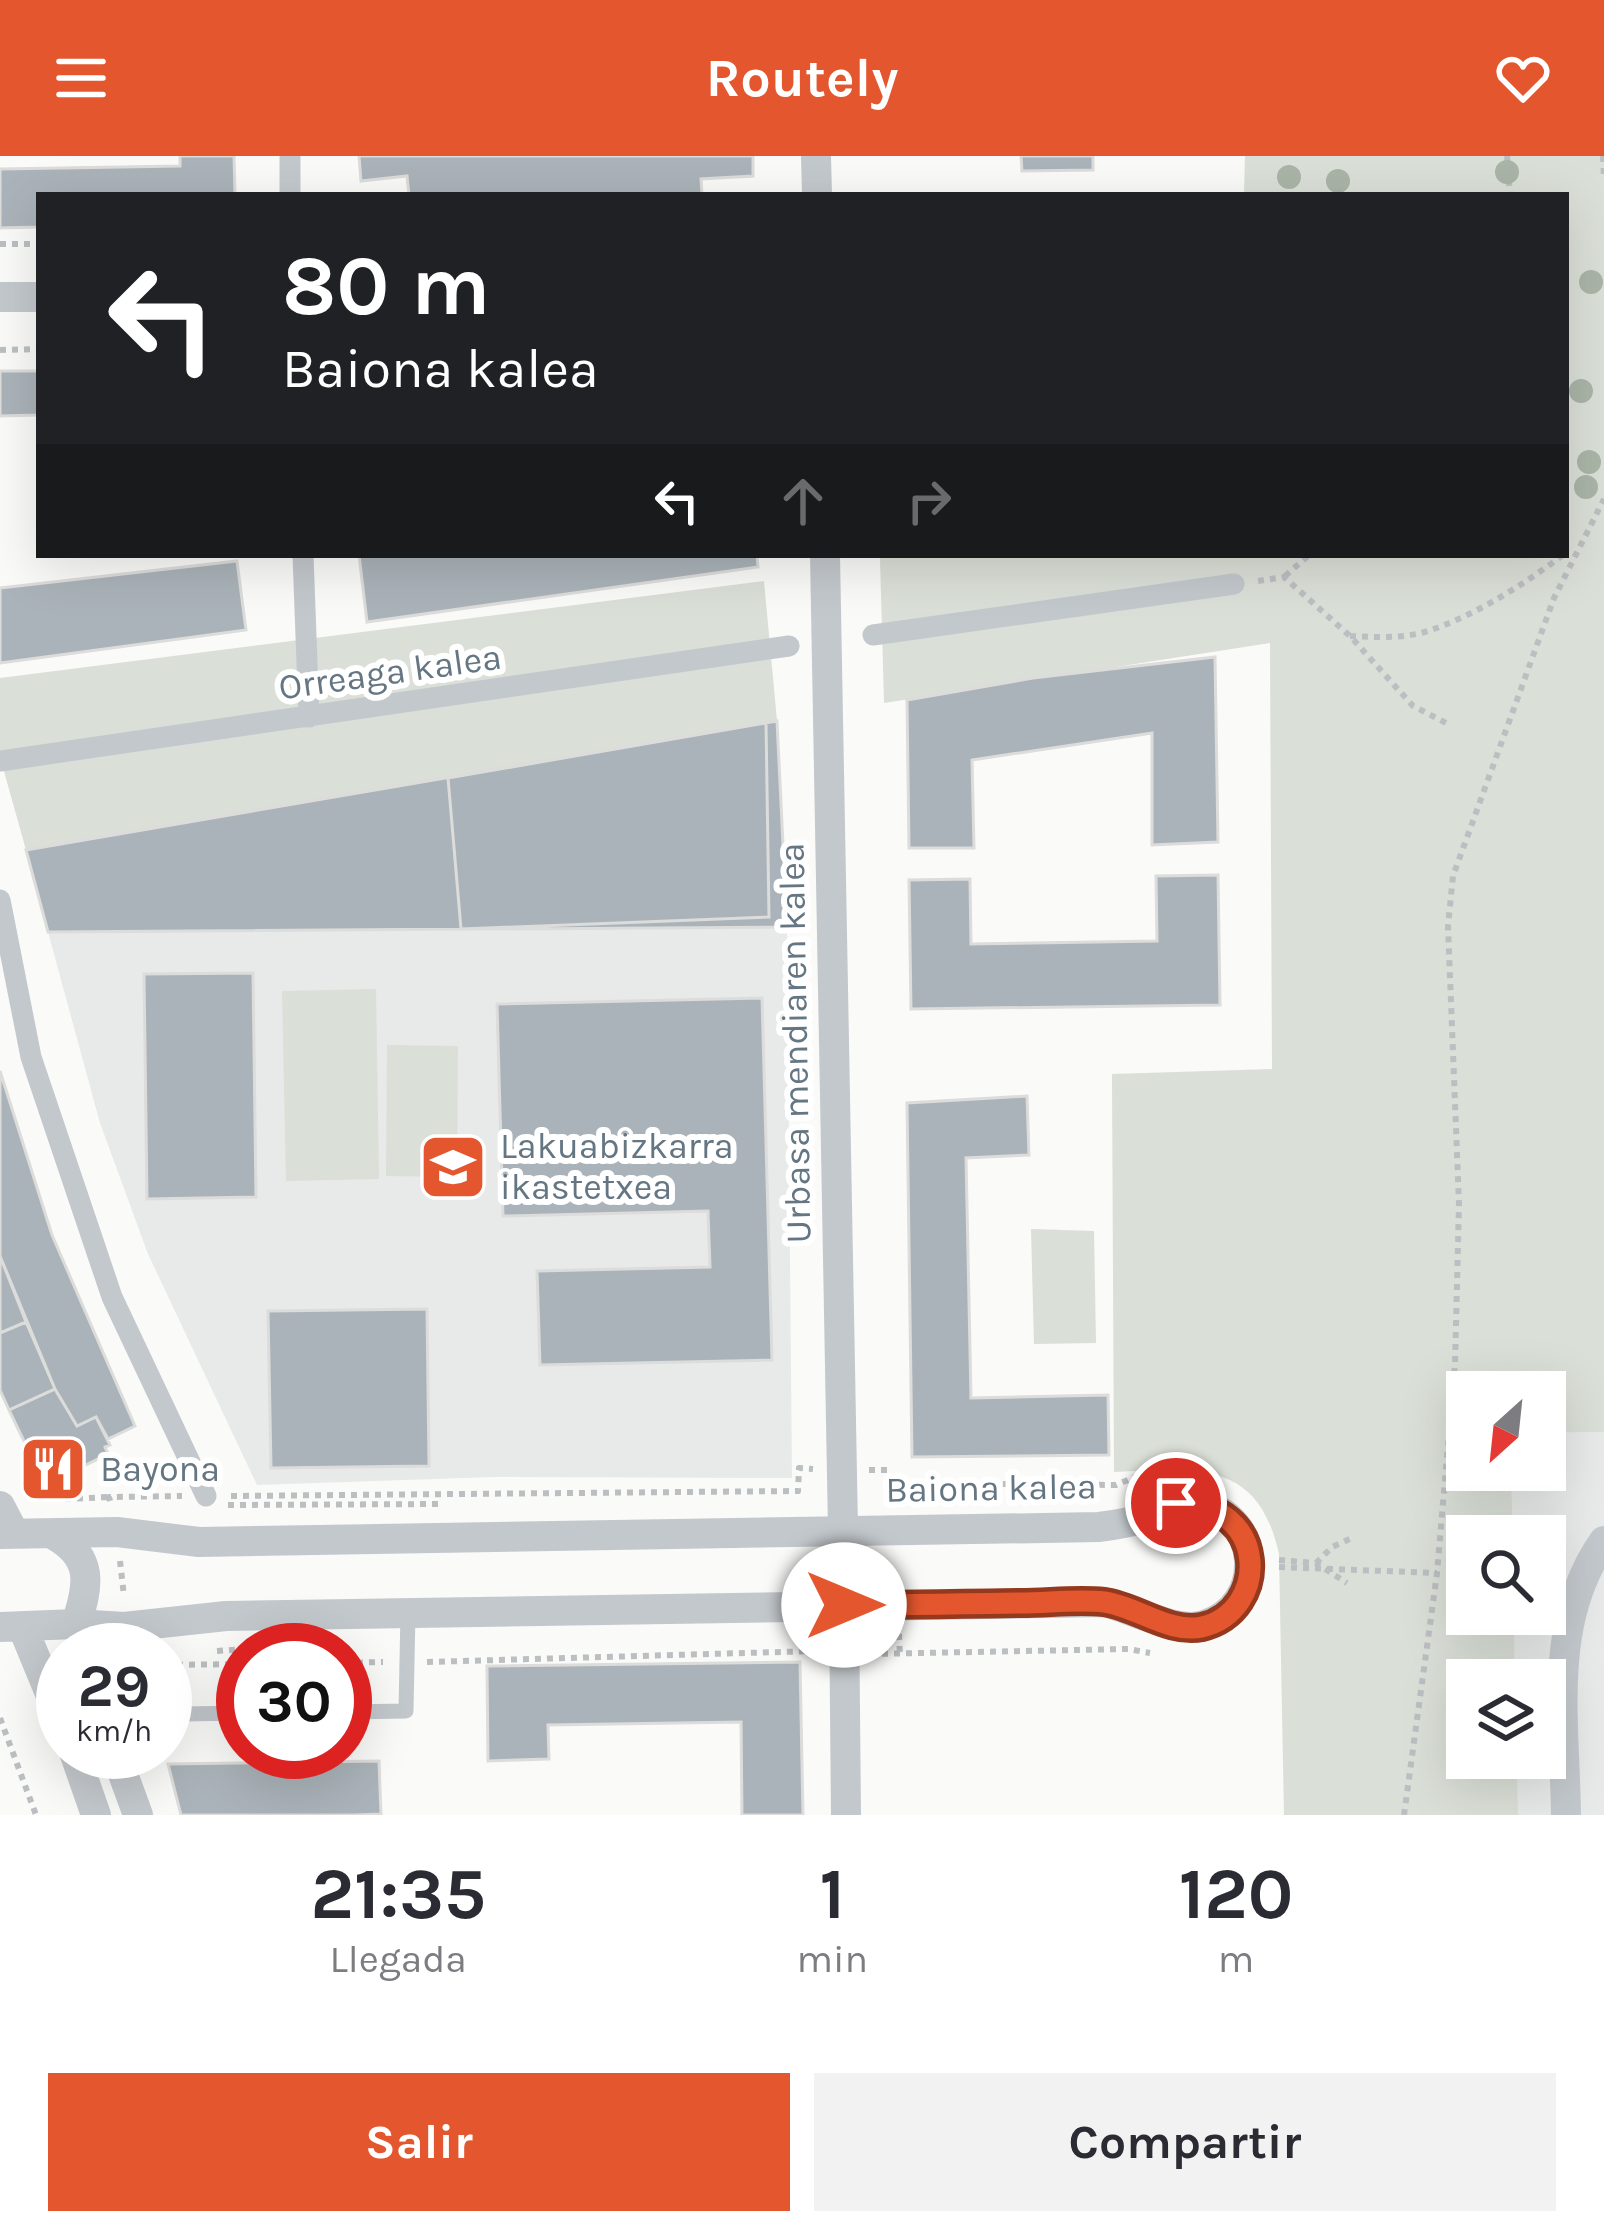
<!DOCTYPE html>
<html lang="es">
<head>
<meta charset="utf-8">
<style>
  :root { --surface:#fff; --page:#f2f2f3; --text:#2b2b33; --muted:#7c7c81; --accent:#e4572e }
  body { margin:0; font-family:Karla,sans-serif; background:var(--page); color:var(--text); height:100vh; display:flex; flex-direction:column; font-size:45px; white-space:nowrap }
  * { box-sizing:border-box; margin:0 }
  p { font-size:39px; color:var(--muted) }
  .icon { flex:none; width:66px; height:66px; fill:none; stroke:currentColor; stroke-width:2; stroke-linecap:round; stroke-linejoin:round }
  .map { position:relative; height:1659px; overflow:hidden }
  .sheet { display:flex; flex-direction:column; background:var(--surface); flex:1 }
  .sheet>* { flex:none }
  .banner { position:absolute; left:36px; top:36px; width:1533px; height:366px; border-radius:0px; box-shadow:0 12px 48px #0002; background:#202124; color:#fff; overflow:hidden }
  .needle { width:78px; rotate:207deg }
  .tools { position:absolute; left:1446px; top:1215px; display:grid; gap:24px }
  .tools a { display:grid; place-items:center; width:120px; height:120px; border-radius:0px; background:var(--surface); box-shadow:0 12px 48px #0002; font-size:60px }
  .speed { position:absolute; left:36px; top:1467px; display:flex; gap:24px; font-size:60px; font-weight:700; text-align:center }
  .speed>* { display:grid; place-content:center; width:156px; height:156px; border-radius:50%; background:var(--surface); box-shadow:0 12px 48px #0002; line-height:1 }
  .speed small { font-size:30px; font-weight:400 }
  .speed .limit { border:18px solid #d22; background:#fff; color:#111 }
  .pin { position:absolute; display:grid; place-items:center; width:102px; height:102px; color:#fff; margin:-51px; border:6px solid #fff; border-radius:50%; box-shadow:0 3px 12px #0007 }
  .me { position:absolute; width:132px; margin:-66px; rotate:90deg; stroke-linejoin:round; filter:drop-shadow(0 0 9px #0008) }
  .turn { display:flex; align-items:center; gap:42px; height:252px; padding:0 48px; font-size:54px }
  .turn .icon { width:156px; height:156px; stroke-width:2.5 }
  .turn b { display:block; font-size:84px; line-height:102px }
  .lanes { display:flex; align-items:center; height:114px; padding:0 48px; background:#0003; justify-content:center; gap:60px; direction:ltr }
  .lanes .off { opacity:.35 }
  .eta { display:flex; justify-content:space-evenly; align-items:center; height:204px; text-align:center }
  .eta b { font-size:72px; font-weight:700; line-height:84px }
  .action { display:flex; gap:24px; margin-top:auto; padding:24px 48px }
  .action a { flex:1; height:138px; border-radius:0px; background:var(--accent); color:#fff; font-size:48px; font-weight:700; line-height:138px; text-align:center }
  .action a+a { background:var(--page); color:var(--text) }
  header { display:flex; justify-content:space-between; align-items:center; height:156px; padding:0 48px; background:var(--accent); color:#fff; font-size:54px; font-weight:700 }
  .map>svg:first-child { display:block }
  .built { fill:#e8e9e9 }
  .green { fill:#dadfd7 }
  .building { fill:#aab3b9; stroke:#dcdcda; stroke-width:3 }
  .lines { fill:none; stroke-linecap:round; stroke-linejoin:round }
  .path { stroke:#bbbfc2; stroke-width:6; stroke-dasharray:6 6; stroke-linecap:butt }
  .service { stroke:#c3c8cc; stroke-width:15 }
  .pedestrian { stroke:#c3c8cc; stroke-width:21 }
  .minor { stroke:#c3c8cc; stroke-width:30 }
  .tree { fill:#aab4a7 }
  .route-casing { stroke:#94391e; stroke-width:30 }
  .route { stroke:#e4572e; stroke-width:21 }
  .labels { text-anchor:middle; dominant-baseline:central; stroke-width:12; stroke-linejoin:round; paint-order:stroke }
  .street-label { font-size:36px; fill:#657683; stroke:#fff }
  .poi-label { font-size:36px; fill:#657683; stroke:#fff; text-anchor:start }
</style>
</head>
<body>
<header><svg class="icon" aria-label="menu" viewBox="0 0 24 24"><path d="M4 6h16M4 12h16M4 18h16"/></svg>Routely<svg class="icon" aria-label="heart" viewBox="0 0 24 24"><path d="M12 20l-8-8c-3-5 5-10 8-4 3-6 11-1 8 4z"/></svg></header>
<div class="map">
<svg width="1604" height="1659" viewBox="0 0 1604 1659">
  <rect width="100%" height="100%" fill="#fafaf8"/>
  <path class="built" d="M787,771L792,1322L494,1321L257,1329L148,1098L100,967L48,776Z
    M1604,1276V1659H1518L1517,1602H1545V1524H1515L1514,1458H1545V1380H1513L1511,1314H1545V1277Z"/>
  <path class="green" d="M1245,0H1604V1276L1545,1277V1236H1467V1314H1511L1513,1380H1467V1458H1514L1515,1524H1467V1602H1517L1518,1659H1284L1279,1398C1258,1302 1194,1312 1114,1316L1112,918L1272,913L1270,487L884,547L880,402L1566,399V39H1244Z
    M764,425L777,565L26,694L0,601V522Z
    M376,833L379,1023L286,1025L282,835Z
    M387,889L458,890L457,1021L386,1020Z
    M1031,1073L1094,1075L1096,1187L1034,1188Z"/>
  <path class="building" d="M180,0H234L235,39H39V71L0,72V13L180,10Z
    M359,0H753V20L701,23L702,39H409L407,20L361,25Z
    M1021,0H1093V14L1022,15Z
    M0,215H39V259L0,260Z
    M359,399H757L758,411L367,466Z
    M237,405L246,474L0,507V432Z
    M1215,501L1218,686L1152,689V577L972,604L974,692H909L907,544L1033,522Z
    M777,565L787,771L48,776L26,694Z
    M766,567L769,761L461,773L448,622Z
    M1218,719L1220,849L911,853L909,724L970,723L971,788L1157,785L1156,720Z
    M253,817L256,1041L147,1043L144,818Z
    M762,842L772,1204L540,1209L537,1115L710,1111L708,1055L503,1060L497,848Z
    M0,915L52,1079L135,1270L108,1283L96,1261L77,1270L55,1233L0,1100Z
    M1027,940L1029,999L966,1002L971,1242L1108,1239L1109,1299L912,1301L907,947Z
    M0,1100L26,1166L0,1177Z
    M427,1153L429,1310L271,1312L268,1155Z
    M26,1166L55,1233L9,1254L0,1234V1177Z
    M55,1233L77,1270L96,1261L110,1289L105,1291L108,1298L45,1329L9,1254Z
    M800,1506L803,1659H742L741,1566L548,1569L549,1603L488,1605L487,1510Z
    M379,1605L381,1658L354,1659H181L168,1608Z"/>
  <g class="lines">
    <path class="path" d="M1507,0L1510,39
      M1603,0L1604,23
      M0,88H39
      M0,194L39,193
      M1285,420L1309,399
      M1258,425L1284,421L1350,480L1413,550L1448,568
      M1350,480C1376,481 1403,483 1428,475C1476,459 1523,429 1563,399
      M869,1314H889
      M231,1340L798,1335L799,1312L813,1313
      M65,1343L109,1341
      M110,1345L109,1341L182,1340
      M891,1345L889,1327L1116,1329L1142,1318L1168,1316
      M228,1349L443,1348
      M1279,1404L1316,1407L1347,1427
      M120,1405L124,1440
      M1316,1407L1332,1391L1352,1382
      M1279,1411L1437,1417
      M899,1478L900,1500
      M217,1495L245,1493
      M870,1498L1128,1493L1150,1497
      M427,1506L815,1495
      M345,1507L383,1506
      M165,1509L243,1508
      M0,1562L36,1659
      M1404,1659L1437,1417L1455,1208L1459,1048L1448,770L1453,720L1554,442L1604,343"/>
    <path class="service" d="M345,1556L406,1555L408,1456
      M184,1558L243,1557"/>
    <path class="pedestrian" d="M290,0V39
      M303,399L309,561
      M873,479L1234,428
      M0,605L789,490
      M0,744L31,901L112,1141L206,1340"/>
    <path class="minor" d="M816,0L817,39
      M0,141H39
      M825,399L843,1373
      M0,1350L14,1377
      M0,1378L117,1376L199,1386L1099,1371C1111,1369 1124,1368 1136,1364C1157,1357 1174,1344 1198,1348C1263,1358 1267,1450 1204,1469C1178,1478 1132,1453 1105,1446L226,1460L124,1471L76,1468L0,1471
      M54,1379C94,1401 89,1429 76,1468
      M844,1449L846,1659
      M23,1472L63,1569
      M74,1596L96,1659
      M115,1596L138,1659
      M1566,1659C1565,1565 1547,1465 1604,1385"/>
  </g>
  <g class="tree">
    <circle cx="1507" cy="16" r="12"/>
    <circle cx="1289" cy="21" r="12"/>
    <circle cx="1338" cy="25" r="12"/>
    <circle cx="1591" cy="126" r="12"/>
    <circle cx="1581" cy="235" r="12"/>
    <circle cx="1589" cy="306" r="12"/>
    <circle cx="1586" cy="331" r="12"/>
  </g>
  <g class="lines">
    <g class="route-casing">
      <path id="route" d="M844,1449C903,1449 962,1448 1021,1447C1048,1447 1077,1443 1104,1446C1136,1450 1169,1478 1202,1471C1270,1455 1270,1347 1176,1347"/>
    </g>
    <use href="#route" class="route"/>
  </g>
  <defs>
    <g id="school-square" transform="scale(3.45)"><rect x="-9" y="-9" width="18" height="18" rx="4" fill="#e4572e" stroke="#fff"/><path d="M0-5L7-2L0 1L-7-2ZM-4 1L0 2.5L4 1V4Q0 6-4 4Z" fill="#fff"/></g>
    <g id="restaurant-square" transform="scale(3.45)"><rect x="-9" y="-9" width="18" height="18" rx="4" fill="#e4572e" stroke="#fff"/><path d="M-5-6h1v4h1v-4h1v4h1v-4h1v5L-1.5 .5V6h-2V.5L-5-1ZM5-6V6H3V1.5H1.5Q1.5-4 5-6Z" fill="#fff"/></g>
  </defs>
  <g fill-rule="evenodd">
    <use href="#school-square" x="453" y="1011"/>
    <use href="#restaurant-square" x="53" y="1313"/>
  </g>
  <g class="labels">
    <g class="street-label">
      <text transform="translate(390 516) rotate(-8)">Orreaga kalea</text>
      <text transform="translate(795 887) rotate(-91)">Urbasa mendiaren kalea</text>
      <text transform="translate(991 1332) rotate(-1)">Baiona kalea</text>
    </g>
    <g class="poi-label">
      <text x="500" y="990">Lakuabizkarra<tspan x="500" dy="41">ikastetxea</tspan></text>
      <text x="100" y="1313">Bayona</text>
    </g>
  </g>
</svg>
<div class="tools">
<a><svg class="needle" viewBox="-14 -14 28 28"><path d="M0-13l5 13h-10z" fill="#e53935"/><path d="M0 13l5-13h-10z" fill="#7c7c81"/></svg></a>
<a><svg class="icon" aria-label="search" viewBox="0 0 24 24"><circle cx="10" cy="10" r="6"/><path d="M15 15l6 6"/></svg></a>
<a><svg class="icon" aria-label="layers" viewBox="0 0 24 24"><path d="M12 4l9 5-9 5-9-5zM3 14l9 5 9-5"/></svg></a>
</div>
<div class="speed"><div>29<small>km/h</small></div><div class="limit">30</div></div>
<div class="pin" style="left:1176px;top:1347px;background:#d93025"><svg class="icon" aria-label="arrive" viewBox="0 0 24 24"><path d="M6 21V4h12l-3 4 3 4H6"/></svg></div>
<svg class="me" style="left:844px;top:1449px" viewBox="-20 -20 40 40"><circle r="19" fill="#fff"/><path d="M0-13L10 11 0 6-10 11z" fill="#e4572e"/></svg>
<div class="banner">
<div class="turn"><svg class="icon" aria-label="left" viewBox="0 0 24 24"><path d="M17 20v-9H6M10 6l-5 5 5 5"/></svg><div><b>80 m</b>Baiona kalea</div></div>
<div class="lanes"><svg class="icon" aria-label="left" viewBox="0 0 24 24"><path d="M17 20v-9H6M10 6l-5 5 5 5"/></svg><svg class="icon off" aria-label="ahead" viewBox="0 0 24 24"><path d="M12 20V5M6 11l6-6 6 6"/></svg><svg class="icon off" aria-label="right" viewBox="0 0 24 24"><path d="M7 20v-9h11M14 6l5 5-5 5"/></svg></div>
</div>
</div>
<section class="sheet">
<div class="eta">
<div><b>21:35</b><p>Llegada</p></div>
<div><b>1</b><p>min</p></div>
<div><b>120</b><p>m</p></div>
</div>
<div class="action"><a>Salir</a><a>Compartir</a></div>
</section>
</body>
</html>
